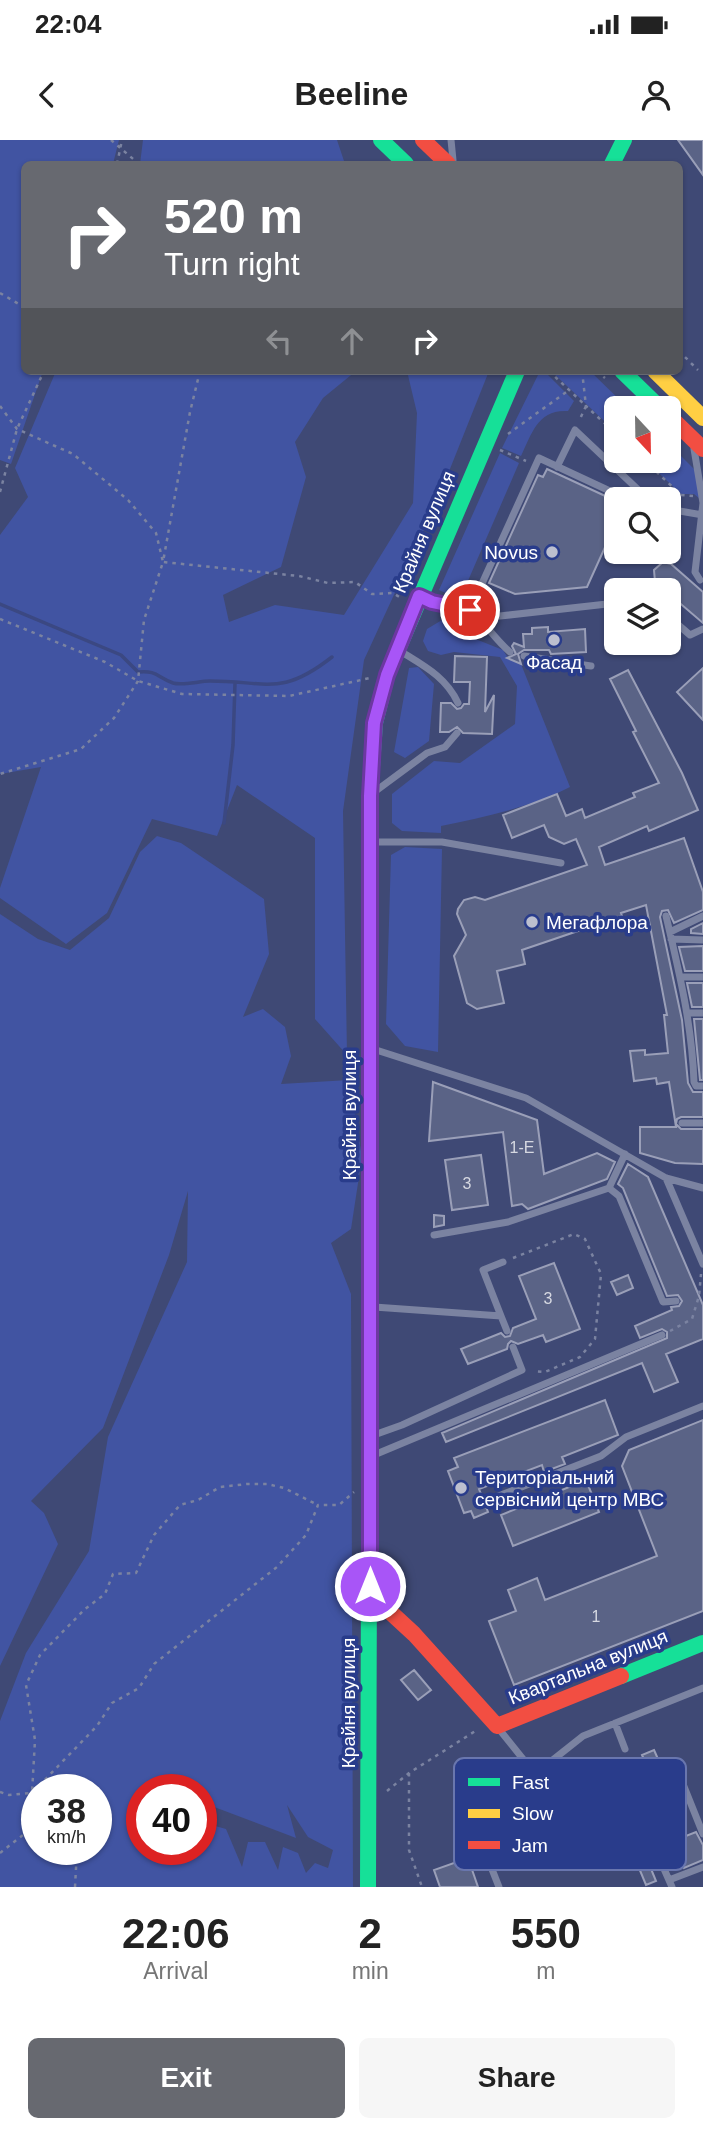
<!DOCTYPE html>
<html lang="en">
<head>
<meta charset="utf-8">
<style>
  :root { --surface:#fff; --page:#f6f6f6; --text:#222; --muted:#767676; --accent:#676970 }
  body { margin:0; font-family:Arial,sans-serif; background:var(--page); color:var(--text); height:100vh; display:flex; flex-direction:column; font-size:26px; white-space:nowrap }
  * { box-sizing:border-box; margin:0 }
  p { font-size:23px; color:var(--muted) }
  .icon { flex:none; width:38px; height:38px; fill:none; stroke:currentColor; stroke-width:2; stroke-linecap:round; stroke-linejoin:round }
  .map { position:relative; height:1747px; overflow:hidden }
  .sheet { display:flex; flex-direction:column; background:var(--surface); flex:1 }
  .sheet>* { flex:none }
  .hud { position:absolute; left:21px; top:21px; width:662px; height:214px; border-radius:10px; box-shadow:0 2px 5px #0004; background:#676970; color:#fff; overflow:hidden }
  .needle { width:46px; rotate:158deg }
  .tools { position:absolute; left:604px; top:256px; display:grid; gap:14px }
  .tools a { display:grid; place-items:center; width:77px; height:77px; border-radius:10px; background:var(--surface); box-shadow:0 2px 5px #0004; font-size:35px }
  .speed { position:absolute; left:21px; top:1634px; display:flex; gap:14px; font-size:35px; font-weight:700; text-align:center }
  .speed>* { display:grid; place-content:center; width:91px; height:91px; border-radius:50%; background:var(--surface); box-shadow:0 2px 5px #0004; line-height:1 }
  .speed small { font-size:18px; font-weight:400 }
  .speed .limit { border:10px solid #d22; background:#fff; color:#111 }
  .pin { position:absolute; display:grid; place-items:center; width:60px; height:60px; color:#fff; margin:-30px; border:4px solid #fff; border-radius:50%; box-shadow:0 2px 7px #0007 }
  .me { position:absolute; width:77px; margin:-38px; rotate:0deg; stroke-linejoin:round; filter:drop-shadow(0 0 5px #0008) }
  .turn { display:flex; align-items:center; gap:24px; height:147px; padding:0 28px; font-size:32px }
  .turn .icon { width:91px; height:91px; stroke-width:2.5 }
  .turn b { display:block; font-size:49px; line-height:60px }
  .lanes { display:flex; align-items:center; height:66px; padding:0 28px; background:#0003; justify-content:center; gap:35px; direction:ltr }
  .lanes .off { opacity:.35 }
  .eta { display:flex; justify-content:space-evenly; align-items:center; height:119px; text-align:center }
  .eta b { font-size:42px; font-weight:700; line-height:49px }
  .cta { display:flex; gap:14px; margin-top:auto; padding:14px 28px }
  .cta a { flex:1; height:80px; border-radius:10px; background:var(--accent); color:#fff; font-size:28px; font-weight:700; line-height:80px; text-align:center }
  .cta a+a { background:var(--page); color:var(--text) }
  .status { display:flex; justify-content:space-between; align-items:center; height:49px; padding:0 35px; background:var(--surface); direction:ltr }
  .status svg { height:19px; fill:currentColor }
  header { display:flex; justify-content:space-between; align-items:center; height:91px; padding:0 28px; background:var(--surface); font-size:32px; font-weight:700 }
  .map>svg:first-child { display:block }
  .green { fill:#4154a2; fill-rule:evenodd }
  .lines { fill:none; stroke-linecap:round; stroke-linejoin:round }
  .stream { stroke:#3b4882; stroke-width:3.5 }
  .building { fill:#5a6386; stroke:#9a9fb8; stroke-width:2 }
  .path { stroke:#7b83a1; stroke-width:2.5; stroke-dasharray:3.5 5; stroke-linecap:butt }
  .lane { stroke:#7b83a1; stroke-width:7 }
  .fast { stroke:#16e098; stroke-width:16 }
  .slow { stroke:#ffcf43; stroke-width:16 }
  .jam { stroke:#f24e42; stroke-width:16 }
  .route-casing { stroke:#6d37a1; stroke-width:18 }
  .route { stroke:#a855f7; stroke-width:12 }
  .poi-dot { fill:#bcbfcf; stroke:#293c8b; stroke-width:2.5 }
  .labels { text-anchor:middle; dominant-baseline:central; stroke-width:7; stroke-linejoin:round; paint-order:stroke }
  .number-label { font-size:16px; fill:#d6d8e1 }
  .street-label { font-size:19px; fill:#fff; stroke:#293c8b }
  .poi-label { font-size:19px; fill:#fff; stroke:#293c8b; text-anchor:start }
  .key { fill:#293c8b; stroke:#6976ae; stroke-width:2 }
  .key-label { font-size:19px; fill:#fff }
</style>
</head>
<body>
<div class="status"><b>22:04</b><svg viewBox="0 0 49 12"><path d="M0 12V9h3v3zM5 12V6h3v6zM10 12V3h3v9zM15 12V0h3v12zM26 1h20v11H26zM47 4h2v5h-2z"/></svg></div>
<header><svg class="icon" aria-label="back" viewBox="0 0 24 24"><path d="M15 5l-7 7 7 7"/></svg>Beeline<svg class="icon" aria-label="person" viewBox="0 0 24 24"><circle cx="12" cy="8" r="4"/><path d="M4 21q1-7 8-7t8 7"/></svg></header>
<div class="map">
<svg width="703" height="1747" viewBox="0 0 703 1747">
  <rect width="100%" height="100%" fill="#3f4975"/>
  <path class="green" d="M0,0H119L113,24H24V231H43L11,324L0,320Z
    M143,0H337L345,24H140Z
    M56,231H356L323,258L295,302L306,337L281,427L223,455L229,482L275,465L344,475L413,363L417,273L407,231H489L438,359L364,520L343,671L347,915L315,879V698L237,645L217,696L152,679L107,773L66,804L0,758V748L41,627L0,634V395L28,357L15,328Z
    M540,231H544L574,261L568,271C538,269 532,293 521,316L502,308Z
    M551,231H590L628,268H616V292Z
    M669,304L695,330L700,359L694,354H681L645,320H668Z
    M500,313L519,323L464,450L457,458L439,450Z
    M442,480L461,486L473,498L503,510L508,518L521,524L570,647C532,667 484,677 441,686V693L402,691L392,683V654L434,621L460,623L515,584L517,546L500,517L454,512L441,515L428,511L423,501L427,489Z
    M418,527L434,544L429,601L405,618L394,612L409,528Z
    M157,696L181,703L264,759L269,814L243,877L263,869L285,887L291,916L281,944L349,940L362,1017L351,1089L331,1103L351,1154L353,1747H0V1581L26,1513L89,1411L108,1297L187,1122L188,1051L169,1115L103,1288L31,1361L44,1373L58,1404L0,1526V774L38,799L70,810L109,778L140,712ZM166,1648L201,1650V1662L296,1698L287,1665L308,1697L333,1710L328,1728L315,1723L306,1733L298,1713L283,1707L278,1730L265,1702H248L242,1727L226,1689L201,1682V1710H142V1650H165ZM37,1650H96V1710H37Z
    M405,707L442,709L438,912L405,906L386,884L391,715Z"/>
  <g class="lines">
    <path class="stream" d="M0,464L121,515L138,532C157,530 157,537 173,543C183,546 199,541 210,541C267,541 281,557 332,517
      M224,683L233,605L235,543"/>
  </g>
  <path class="building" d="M678,0H703V35Z
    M547,329L616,361V383L587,447L515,454L489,443L538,335L543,337Z
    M663,422L671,424L703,452V483L668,453V450H664L655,442L654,430Z
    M548,487V492L585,489L586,512L551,514L549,510H524L518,514L521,524L507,518L516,514L512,506L514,503L524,507L523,494H532V488Z
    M455,516L487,517L485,572L494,555L492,594L463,593L457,587L449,592H440L441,563H451L457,569L461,568L464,564H469L470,542H454Z
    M703,528V580L677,552Z
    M628,530L682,633L698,670L649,691L647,686L599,707L605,725L684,698L703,752V770L674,783L668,770L662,771L660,777L682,880L688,943L693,952H703V977H681L677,979L676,984L681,989H703V1024L675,1023L640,1013V987H676L669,942L657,944L656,938L634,941L630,911L645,910V915L668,913L664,875H667L646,765L621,773L622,776L522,810L525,824L497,831L504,863L477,869L467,863L454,816L466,795L457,774L458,769L464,760L475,757L485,760L587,725L576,699L564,704L549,697L544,685L512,698L503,675L557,654L566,676L582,669L585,678L635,657L633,653L659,643L633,592L636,591L610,539Z
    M703,783V794L691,793V789Z
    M703,806V831H685L679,807Z
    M687,843H703V867H692Z
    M694,879H703V940H700Z
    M433,942L537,980L544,1034L597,1013L615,1022L607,1039L528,1069L522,1064L512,1066L503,992L429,1001Z
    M481,1015L488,1065L452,1070L445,1020Z
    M628,1024L648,1037L703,1165V1199L666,1214L678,1242L654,1252L642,1223L446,1302L442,1293L667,1198V1192L662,1189L640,1198L635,1186L672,1170L671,1167L679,1166L682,1161L678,1155L667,1156L623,1048L618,1044Z
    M434,1075L444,1076V1085L434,1087Z
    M554,1123L580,1189L546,1202L543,1195L518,1204L511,1201L508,1204L507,1209L468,1224L461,1209L501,1193L505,1197L510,1196L513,1188L536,1179L519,1136Z
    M628,1135L633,1148L617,1155L611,1142Z
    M605,1260L618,1295L562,1317L565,1324L544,1332L542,1325L479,1349L488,1372L474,1378L471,1371L464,1373L448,1331L458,1327L454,1318Z
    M703,1280V1471L514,1545L489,1481L516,1471L508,1450L537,1438L545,1460L657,1416L622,1326L629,1310Z
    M586,1340L599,1372L513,1406L501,1375Z
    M414,1530L431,1550L418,1560L401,1540Z
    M654,1610L658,1619L646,1624L642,1615Z
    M696,1692L703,1705V1720L684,1728L673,1701Z
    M468,1718L478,1747H440L434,1730Z
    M649,1724L656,1741L646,1745L639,1728Z"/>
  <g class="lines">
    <path class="path" d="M111,0L139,24
      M117,24L122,0
      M0,153L24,167
      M679,211L698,230
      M200,231L190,272L163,422L299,436L328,443L355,442L372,454L393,453L401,458
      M549,231L586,266L579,281
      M582,231L586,266L616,294
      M597,231L605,238
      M0,266L17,289L73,314L128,360L156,393L163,422L144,480L138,541L114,578L81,609L0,634
      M508,294L569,250
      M500,310L526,321
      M644,320L681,355L693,356
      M0,352L17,289L44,231
      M0,479L105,522L138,541L182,554L289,556L370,538
      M513,1118L574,1094L585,1099L601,1134L595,1199L580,1217L545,1232L533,1231
      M670,1191L692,1179L699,1156L701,1134
      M409,1633V1710L422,1747
      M387,1651L409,1633L477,1590
      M0,1652L9,1655L32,1653L97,1586L112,1563L139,1548L154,1524L277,1427L306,1395L318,1365H339L354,1352
      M37,1655L32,1653L35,1600L26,1545L40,1515L85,1469L105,1454L113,1434L136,1433L154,1395L180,1365L198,1360L220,1347L247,1344H267L284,1348L318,1365
      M0,1713L37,1684
      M75,1747L77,1710"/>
    <path class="lane" d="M451,0L453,20
      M694,309L703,363L695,432L700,440
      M557,327L575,290L648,359
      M668,369L703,375
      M423,458C436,464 462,464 471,471C484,481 495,500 510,512
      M616,463L500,476L470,470L539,318L627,359
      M668,476L690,495L703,489
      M400,511C424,526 446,537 458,563
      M524,516L591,526
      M373,653L427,613L445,607L457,593
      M371,702H442L561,723
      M666,776C679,831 692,885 694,942L696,946H703
      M670,792L703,776
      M671,799L703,800
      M680,837H703
      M688,873H703
      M373,909L526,958L666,1038L703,1048
      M682,983H703
      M666,1038L703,1124
      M609,1048L619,1056L663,1162L676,1161
      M434,1095L508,1082L609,1048L625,1014
      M374,1167L501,1176L507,1191
      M501,1176L483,1130L503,1122
      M374,1295L402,1285L522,1230L513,1207
      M374,1315L662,1195
      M493,1358L601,1316L626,1297L703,1266
      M615,1583L625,1609
      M499,1589L535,1634L548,1640L612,1692H638L653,1704L672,1747
      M535,1634L583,1596L703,1548
      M683,1644L703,1694
      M471,1676L499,1747
      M669,1740L703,1727"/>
    <path class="fast" d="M381,0L406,24
      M612,24L624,0
      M622,231L660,268
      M370,818V656L375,583L387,535L517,231
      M621,1536L703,1503
      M368,1747L370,1099"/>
    <path class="slow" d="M655,231L703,278
      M370,818V1099"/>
    <path class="jam" d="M423,0L448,24
      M668,275L703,309
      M370,1471L388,1470L414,1494L497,1586L621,1536"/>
  </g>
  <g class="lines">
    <g class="route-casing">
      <path id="route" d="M370,1446V656L374,583L387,535L419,456L432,462L470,470"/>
    </g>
    <use href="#route" class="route"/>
  </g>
  <g class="poi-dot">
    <circle cx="552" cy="412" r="7"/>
    <circle cx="554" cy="500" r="7"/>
    <circle cx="532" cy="782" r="7"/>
    <circle cx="461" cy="1348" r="7"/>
  </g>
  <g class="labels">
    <g class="number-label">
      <text x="522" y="1007">1-Е</text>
      <text x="467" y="1043">3</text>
      <text x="548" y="1158">3</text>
      <text x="596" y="1476">1</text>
    </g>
    <g class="street-label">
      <text transform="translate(424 392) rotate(-67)">Крайня вулиця</text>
      <text transform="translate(349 975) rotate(-90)">Крайня вулиця</text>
      <text transform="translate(588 1527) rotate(-22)">Квартальна вулиця</text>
      <text transform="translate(348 1563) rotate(-90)">Крайня вулиця</text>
    </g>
    <g class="poi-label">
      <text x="538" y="412" text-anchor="end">Novus</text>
      <text x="554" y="522" text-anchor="middle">Фасад</text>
      <text x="546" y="782">Мегафлора</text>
      <text x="475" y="1337">Територіальний<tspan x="475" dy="22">сервісний центр МВС</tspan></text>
    </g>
  </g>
  <rect x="454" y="1618" width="232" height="112" rx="10" class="key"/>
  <rect x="468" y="1638" width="32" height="8" fill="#16e098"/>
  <rect x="468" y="1669" width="32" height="9" fill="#ffcf43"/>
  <rect x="468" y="1701" width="32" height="8" fill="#f24e42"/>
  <g class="key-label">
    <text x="512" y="1649">Fast</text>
    <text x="512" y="1680">Slow</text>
    <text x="512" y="1712">Jam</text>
  </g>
</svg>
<div class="tools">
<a><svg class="needle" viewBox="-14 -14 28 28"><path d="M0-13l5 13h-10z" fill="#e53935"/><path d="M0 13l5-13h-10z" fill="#767676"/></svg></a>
<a><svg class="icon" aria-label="search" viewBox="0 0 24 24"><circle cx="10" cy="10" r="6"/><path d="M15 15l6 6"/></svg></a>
<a><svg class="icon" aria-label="layers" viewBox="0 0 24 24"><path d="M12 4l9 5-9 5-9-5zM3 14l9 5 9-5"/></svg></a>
</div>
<div class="speed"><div>38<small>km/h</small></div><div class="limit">40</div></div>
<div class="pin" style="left:470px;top:470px;background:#d93025"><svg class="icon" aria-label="arrive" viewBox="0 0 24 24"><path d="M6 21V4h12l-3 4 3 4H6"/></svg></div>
<svg class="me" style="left:370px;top:1446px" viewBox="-20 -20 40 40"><circle r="17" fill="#a855f7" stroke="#fff" stroke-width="3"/><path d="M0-11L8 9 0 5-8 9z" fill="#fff"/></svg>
<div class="hud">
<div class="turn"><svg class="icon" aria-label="right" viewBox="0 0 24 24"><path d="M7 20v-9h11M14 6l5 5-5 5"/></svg><div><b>520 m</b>Turn right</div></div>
<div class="lanes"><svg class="icon off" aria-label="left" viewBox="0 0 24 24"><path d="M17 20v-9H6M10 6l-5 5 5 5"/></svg><svg class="icon off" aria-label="ahead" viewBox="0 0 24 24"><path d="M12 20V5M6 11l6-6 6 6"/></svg><svg class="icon" aria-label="right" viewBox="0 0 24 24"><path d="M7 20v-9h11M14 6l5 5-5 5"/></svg></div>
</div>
</div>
<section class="sheet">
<div class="eta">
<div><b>22:06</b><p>Arrival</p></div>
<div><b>2</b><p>min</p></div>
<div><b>550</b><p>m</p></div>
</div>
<div class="cta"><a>Exit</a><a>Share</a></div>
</section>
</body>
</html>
